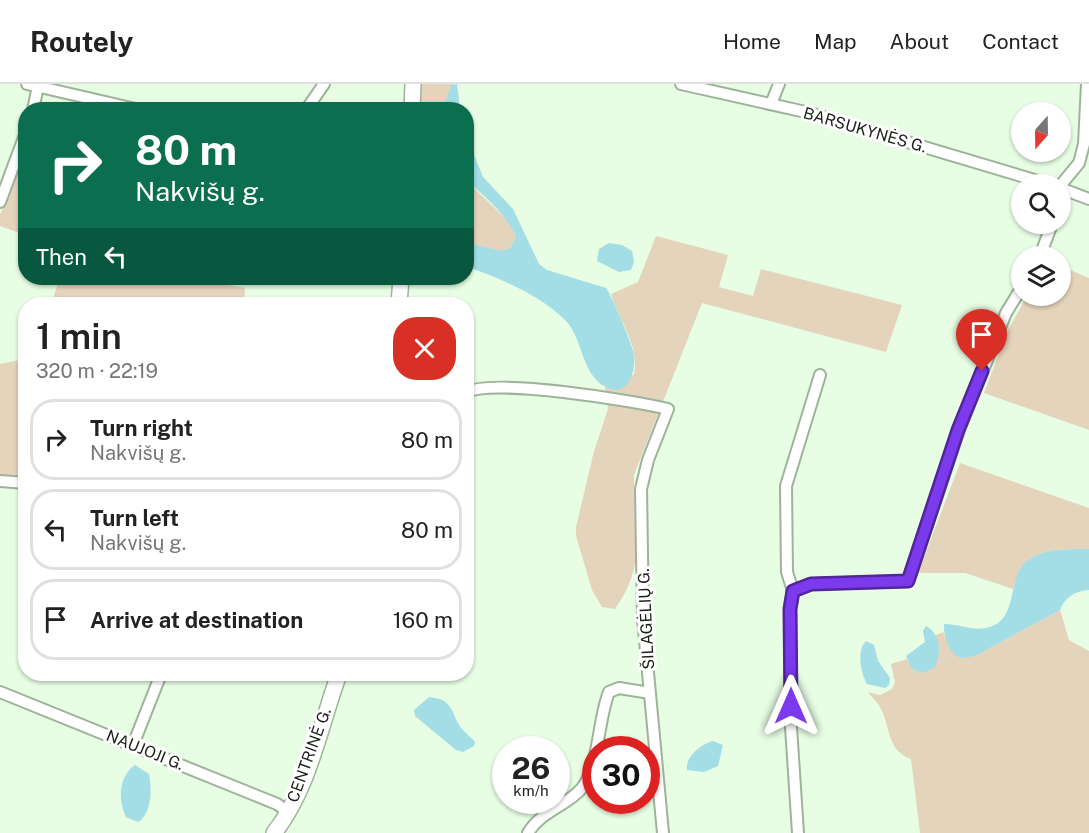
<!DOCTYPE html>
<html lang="en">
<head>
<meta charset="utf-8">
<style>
  :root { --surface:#fff; --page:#f2f2f2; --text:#222; --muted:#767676; --line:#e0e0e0 }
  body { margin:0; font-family:"Public Sans",sans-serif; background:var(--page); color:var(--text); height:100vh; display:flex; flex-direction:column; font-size:22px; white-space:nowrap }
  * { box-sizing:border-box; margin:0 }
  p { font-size:20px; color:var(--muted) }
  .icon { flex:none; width:33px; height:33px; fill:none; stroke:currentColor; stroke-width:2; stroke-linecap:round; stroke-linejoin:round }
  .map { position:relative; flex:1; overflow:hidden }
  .sheet { position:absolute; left:18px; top:213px; width:456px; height:384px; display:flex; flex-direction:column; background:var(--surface); border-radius:24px; box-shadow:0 2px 4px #0004 }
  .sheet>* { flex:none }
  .hud { position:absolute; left:18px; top:18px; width:456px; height:183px; border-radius:24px; box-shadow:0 2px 4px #0004; background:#0b6e4f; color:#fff; overflow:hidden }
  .needle { width:39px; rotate:200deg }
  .buttons { position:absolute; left:1011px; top:18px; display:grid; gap:12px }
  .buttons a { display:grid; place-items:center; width:60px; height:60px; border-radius:50%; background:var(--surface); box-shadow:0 2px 4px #0004; font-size:30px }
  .speed { position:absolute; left:492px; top:652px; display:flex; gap:12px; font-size:30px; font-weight:700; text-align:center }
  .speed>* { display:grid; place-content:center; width:78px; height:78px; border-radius:50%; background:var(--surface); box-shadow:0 2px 4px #0004; line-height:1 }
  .speed small { font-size:15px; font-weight:400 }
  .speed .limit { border:9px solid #d22; background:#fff; color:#111 }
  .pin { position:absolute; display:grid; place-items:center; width:51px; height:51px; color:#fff; margin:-62px -26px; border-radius:50% 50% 50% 0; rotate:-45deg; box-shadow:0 0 6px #0007 }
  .pin .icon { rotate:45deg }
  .me { position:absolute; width:66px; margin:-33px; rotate:0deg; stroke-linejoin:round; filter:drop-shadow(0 0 4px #0008) }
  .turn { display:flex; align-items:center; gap:21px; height:126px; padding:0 18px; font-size:27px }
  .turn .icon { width:78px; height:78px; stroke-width:2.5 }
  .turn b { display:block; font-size:42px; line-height:51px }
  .then { display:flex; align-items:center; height:57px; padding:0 18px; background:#0003; gap:12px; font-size:22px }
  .round { display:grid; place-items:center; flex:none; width:63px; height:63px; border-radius:24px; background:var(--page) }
  .summary { display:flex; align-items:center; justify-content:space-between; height:102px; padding:0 18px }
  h1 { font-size:36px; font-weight:600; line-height:45px }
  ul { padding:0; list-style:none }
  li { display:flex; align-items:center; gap:18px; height:81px; margin:0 12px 9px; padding:0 6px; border:3px solid var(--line); border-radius:24px }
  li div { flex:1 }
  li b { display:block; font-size:22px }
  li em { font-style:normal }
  header { display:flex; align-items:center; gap:36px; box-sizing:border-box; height:84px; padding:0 30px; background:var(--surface); border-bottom:2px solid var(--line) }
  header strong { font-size:28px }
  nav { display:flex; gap:33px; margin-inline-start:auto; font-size:21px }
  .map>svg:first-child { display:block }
  .green { fill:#e5d4bc }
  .water { fill:#a3dde5 }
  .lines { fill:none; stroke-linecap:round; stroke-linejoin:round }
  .street-casing { stroke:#9fb39b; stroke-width:14 }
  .secondary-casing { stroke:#9fb39b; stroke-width:18 }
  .street { stroke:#fff; stroke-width:10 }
  .secondary { stroke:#fff; stroke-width:15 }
  .route-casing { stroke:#51269a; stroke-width:15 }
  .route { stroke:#7c3aed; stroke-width:10 }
  .labels { text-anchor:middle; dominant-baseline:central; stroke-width:6; stroke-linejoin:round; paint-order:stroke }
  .street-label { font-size:16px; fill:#1a2118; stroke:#fff }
</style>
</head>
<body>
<header>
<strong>Routely</strong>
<nav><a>Home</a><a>Map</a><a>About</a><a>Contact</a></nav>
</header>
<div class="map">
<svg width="1089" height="749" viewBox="0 0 1089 749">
  <rect width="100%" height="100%" fill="#e7fde4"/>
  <path class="green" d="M419,0H453L443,25L418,26Z
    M22,70L25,71V151L0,142V131Z
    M469,99L510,139L516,153L510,164L503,168L467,159L466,103Z
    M656,152L728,171L719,203L753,212L761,185L902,221L886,268L702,219L634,391L636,477C632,496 626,509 615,525L602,523L592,506L576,452V443L594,367L608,325L605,303L614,306L634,290C640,261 618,236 611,210L638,198Z
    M1061,182L1089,194V346L984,309L1008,246L1027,212H1060Z
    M60,194H188L245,204L244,220H51Z
    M25,275V395L0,393V280Z
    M960,379L1089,424V465C1070,465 1039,464 1025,479C1018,486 1016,497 1013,505L965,489H918Z
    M1060,526L1069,556L1089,567V749H920L911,675C886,666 891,643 880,623C877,617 872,614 868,608L880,611L892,605L895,598L891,580L907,575L908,578L934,552L943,548L954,570L988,565Z"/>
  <path class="water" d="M457,0L460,25H443L451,1Z
    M466,51L483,93L513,125L539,180L547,186L606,204C610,208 634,264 634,271C636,287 628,315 606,303C582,292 583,255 566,237C542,212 500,194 467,183V159L503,167L510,164L516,153C507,131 487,115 470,99L467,103Z
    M609,159L622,161L632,167L634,178L631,186L619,188L597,177L599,165Z
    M1089,465V506C1075,507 1065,513 1060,526L975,572C971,572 965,575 961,574C949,571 943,550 944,540C960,540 974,548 990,543C1017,535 1008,499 1023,481C1036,464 1070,465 1089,465Z
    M926,542C941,550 942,571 934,584L922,589L911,584L906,572L925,558L923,547Z
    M866,557L874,561L878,577L890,594L889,601L885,604L867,600C861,589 856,567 866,557Z
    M429,613C455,616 450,628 461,644C465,649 471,653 475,658L474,662L463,668L456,666L415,632L414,626Z
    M713,657L723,661L718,682L704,688L687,686C685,673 701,660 713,657Z
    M135,681L149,690C152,704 152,730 138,738L126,733C118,717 118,693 135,681Z"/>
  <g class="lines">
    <g class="street-casing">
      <path id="street" d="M27,0L140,26
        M681,0L810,29L1048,100
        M771,20L779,0
        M33,26L38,2
        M306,26L324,0
        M1060,102L1079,79L1084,60L1087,0
        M1060,104L1089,115
        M0,118L26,48
        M1040,172L1052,140
        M466,309C489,293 635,317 668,325L648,376L641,405L643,535L663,749
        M0,397L26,399
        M793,507L811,500L908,497L959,346L1006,229L1022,203
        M0,608L277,720L288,728
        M133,661L161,590
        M528,749C541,727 567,722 582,704C599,682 598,635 609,608L619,604L650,609
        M798,749L791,643L790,525L793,507L787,488L786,402L820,291"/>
    </g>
    <g class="secondary-casing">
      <path id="secondary" d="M412,26L413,0
        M399,220L401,194
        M274,749C309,705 320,642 339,590"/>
    </g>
    <use href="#street" class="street"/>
    <use href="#secondary" class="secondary"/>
  </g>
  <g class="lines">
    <g class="route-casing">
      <path id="route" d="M791,622L790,525L793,507L811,500L908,497L958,346L982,287"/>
    </g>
    <use href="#route" class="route"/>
  </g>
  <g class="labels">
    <g class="street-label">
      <text transform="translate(865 46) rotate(16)">BARSUKYNĖS G.</text>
      <text transform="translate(646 535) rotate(-93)">ŠILAGĖLIŲ G.</text>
      <text transform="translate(145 666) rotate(22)">NAUJOJI G.</text>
      <text transform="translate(309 671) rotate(-70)">CENTRINĖ G.</text>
    </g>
  </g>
</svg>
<div class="buttons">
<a><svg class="needle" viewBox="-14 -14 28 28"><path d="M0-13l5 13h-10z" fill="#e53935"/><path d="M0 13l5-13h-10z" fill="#767676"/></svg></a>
<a><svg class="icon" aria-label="search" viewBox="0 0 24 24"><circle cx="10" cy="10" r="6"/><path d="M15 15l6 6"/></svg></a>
<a><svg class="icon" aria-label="layers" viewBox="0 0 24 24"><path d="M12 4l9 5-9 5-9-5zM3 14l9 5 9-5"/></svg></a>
</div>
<div class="speed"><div>26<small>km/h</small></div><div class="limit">30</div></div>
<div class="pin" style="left:982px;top:287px;background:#d93025"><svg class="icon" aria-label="arrive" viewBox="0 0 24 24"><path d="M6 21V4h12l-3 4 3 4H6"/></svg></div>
<svg class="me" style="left:791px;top:622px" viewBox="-20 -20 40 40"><path d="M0-17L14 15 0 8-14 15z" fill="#7c3aed" stroke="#fff" stroke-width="4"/></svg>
<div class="hud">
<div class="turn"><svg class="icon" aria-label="right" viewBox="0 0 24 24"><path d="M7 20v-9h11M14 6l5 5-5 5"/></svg><div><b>80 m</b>Nakvišų g.</div></div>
<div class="then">Then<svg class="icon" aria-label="left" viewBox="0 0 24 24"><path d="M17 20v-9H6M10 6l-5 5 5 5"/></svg></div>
</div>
<section class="sheet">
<div class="summary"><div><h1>1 min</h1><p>320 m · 22:19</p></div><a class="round" style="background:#d93025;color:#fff"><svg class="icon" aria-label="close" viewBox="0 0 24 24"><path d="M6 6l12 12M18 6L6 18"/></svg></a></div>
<ul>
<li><svg class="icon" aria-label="right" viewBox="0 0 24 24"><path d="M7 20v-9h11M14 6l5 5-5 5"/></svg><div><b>Turn right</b><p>Nakvišų g.</p></div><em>80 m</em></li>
<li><svg class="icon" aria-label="left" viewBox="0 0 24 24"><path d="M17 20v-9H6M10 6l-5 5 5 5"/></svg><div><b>Turn left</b><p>Nakvišų g.</p></div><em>80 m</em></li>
<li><svg class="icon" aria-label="arrive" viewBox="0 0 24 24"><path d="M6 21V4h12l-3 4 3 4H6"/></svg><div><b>Arrive at destination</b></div><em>160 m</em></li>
</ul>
</section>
</div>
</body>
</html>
